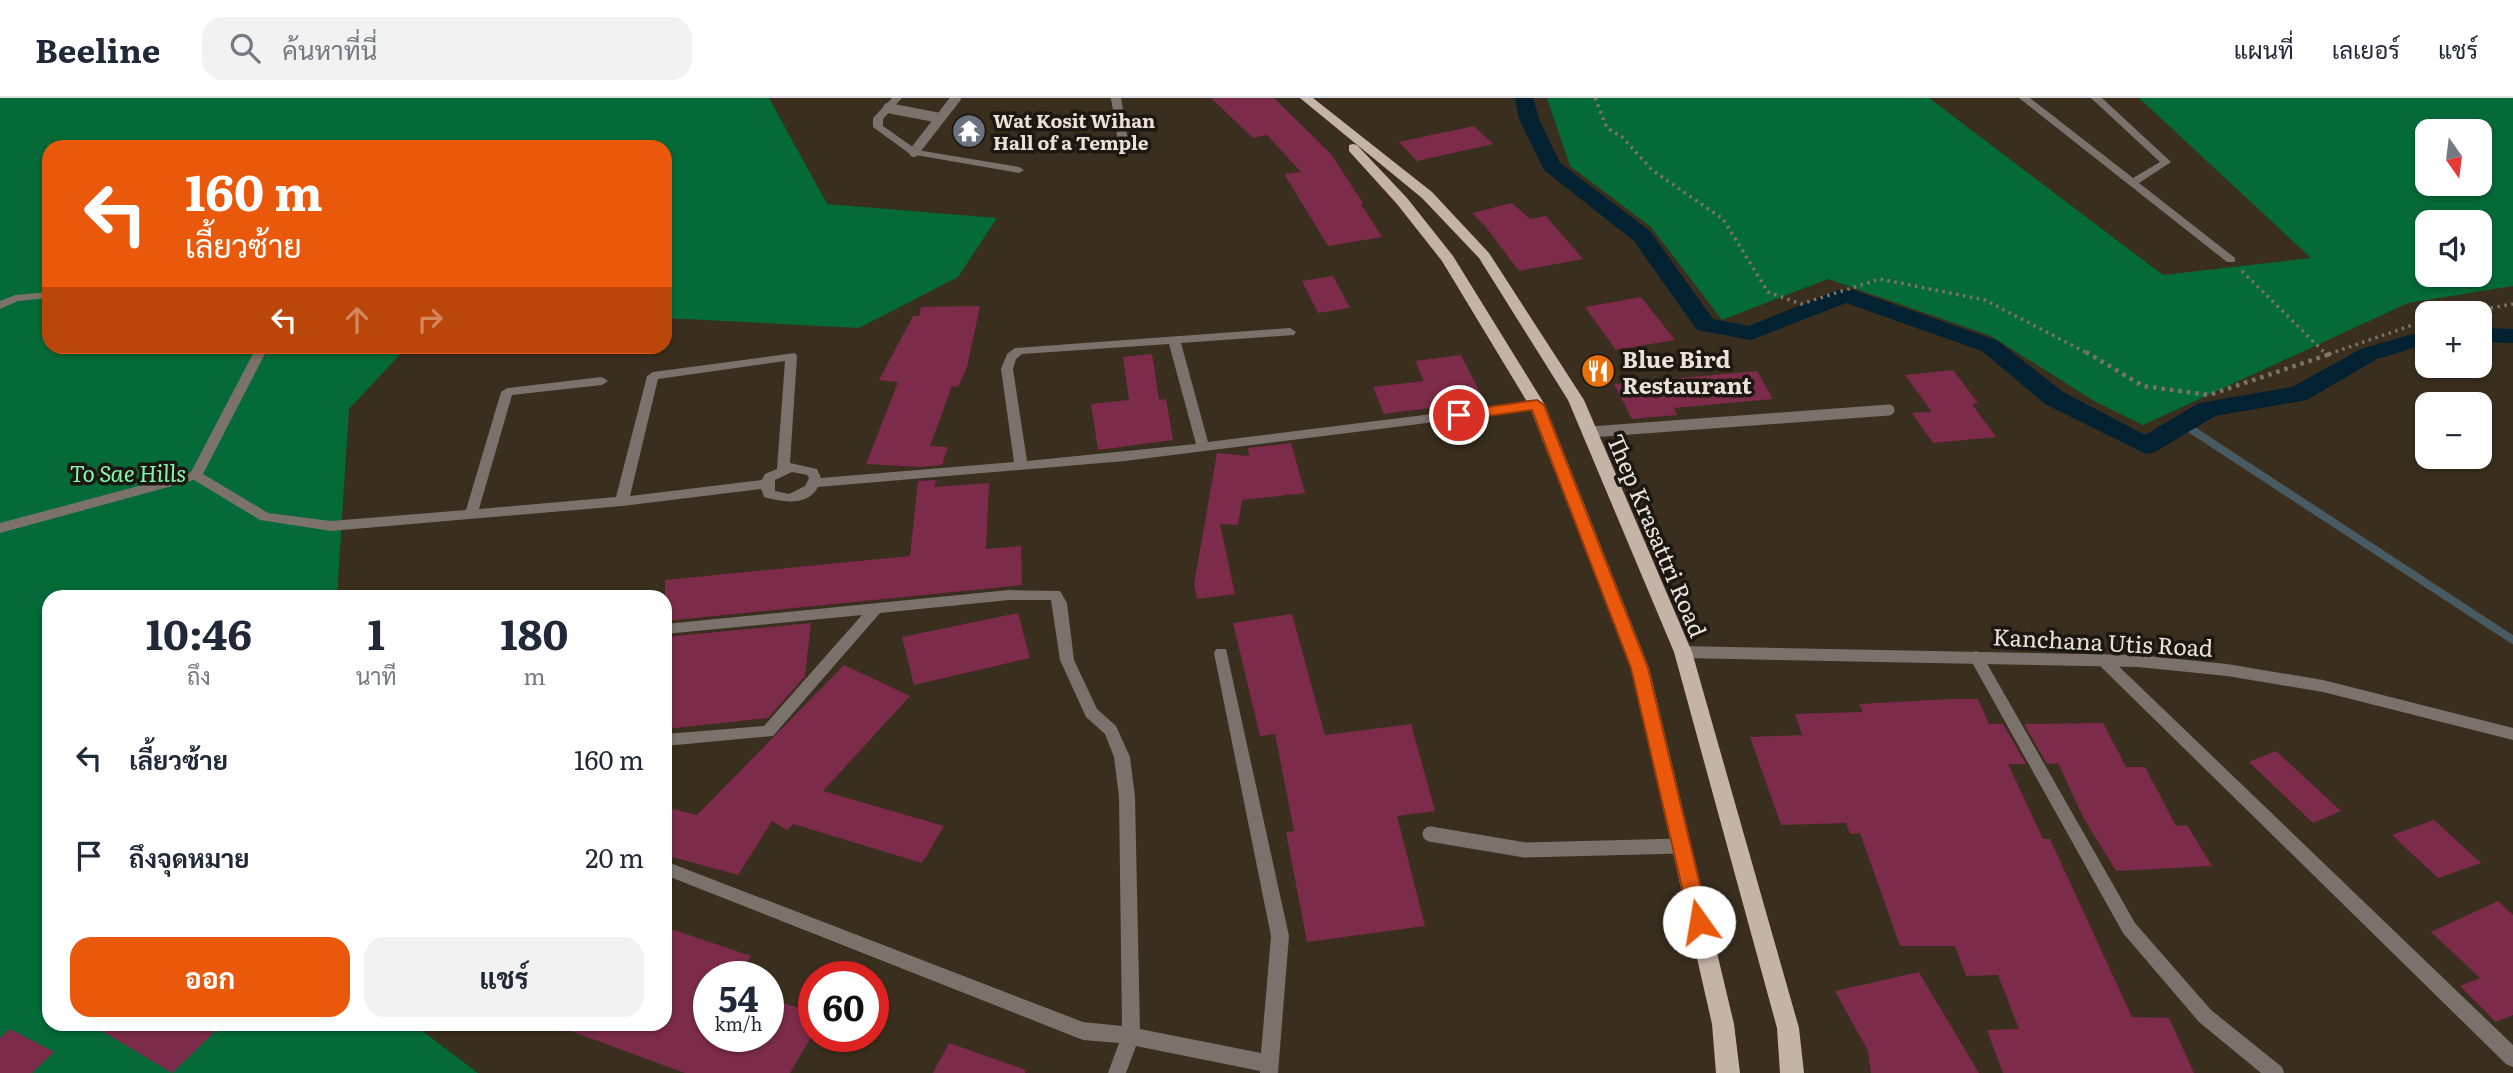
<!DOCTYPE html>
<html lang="th">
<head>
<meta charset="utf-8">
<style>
  :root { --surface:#fff; --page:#f2f2f3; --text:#1f2937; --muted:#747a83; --line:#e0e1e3; --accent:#ea580c }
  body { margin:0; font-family:Literata,Sarabun,serif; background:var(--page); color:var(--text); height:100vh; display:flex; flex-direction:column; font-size:26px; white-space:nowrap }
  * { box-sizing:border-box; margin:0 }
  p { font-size:23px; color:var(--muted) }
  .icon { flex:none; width:38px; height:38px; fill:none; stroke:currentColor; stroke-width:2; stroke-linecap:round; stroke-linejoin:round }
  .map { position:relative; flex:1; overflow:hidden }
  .panel { position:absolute; left:42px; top:492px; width:630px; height:441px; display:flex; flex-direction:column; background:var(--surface); border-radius:21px; box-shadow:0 2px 5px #0004 }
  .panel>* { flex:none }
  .top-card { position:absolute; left:42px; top:42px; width:630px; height:214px; border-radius:21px; box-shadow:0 2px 5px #0004; background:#ea580c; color:#fff; overflow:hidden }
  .needle { width:46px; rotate:166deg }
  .fabs { position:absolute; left:2415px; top:21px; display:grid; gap:14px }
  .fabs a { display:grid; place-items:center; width:77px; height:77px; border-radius:14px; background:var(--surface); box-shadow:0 2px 5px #0004; font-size:35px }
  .speed { position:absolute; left:693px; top:863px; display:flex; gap:14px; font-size:35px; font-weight:700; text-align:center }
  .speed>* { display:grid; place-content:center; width:91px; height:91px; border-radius:50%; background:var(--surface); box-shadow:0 2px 5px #0004; line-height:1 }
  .speed small { font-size:18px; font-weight:400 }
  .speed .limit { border:10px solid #d22; background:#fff; color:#111 }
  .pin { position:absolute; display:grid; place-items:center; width:60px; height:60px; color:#fff; margin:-30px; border:4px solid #fff; border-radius:50%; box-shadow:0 2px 7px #0007 }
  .me { position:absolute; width:77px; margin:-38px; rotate:347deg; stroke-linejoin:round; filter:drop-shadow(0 0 5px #0008) }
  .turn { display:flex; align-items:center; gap:24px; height:147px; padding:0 28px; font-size:32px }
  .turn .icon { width:91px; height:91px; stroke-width:2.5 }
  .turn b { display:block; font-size:49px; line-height:60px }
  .lanes { display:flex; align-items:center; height:66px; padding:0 28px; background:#0003; justify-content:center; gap:35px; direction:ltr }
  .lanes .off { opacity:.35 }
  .eta { display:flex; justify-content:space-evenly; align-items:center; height:119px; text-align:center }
  .eta b { font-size:42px; font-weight:700; line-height:49px }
  .button { display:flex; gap:14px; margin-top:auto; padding:14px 28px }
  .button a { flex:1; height:80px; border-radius:21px; background:var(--accent); color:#fff; font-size:28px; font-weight:700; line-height:80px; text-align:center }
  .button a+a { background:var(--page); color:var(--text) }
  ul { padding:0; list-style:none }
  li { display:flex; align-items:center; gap:21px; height:98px; padding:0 28px }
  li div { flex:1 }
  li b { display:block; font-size:26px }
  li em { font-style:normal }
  header { display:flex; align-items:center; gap:42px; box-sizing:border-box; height:98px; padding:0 35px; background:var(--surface); border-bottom:2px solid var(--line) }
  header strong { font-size:33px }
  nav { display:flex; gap:38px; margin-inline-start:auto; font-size:24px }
  .search { width:490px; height:63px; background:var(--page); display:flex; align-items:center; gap:18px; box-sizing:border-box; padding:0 24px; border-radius:21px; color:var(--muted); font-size:26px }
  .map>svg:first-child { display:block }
  .forest { fill:#046a37; fill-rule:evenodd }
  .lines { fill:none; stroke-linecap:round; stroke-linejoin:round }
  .stream { stroke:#485b63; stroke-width:8 }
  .canal { fill:#022131; fill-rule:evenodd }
  .building { fill:#7c2b4a }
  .path-far1 { stroke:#7e7366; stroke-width:3.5; stroke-dasharray:2.5 4.5; stroke-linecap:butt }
  .path { stroke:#7e7366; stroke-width:4.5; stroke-dasharray:3.5 5; stroke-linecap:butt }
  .service-far2 { stroke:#7b726c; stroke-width:10 }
  .service-far1 { stroke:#7b726c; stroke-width:11 }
  .service { stroke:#7b726c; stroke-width:15 }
  .minor { fill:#7b726c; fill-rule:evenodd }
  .tertiary { fill:#7b726c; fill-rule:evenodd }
  .primary { fill:#c6b3a8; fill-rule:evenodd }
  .route { fill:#ea580c; stroke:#983908; stroke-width:2 }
  .labels { text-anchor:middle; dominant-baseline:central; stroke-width:7; stroke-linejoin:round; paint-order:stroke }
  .far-poi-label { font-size:19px; font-weight:bold; fill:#eae2d8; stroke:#1c1710; text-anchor:start }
  .poi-label { font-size:23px; font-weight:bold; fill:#eae2d8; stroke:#1c1710; text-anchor:start }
  .park-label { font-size:23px; font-style:italic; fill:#84f4aa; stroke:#1c1710 }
  .street-label { font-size:23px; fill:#eae2d8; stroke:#1c1710 }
</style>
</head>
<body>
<header>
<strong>Beeline</strong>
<div class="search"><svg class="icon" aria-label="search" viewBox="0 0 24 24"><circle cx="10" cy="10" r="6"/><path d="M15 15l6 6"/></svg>ค้นหาที่นี่</div>
<nav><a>แผนที่</a><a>เลเยอร์</a><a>แชร์</a></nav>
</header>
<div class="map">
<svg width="2513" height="975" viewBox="0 0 2513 975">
  <rect width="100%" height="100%" fill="#3a2e1e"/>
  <path class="forest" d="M0,0H769L827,106L997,120L958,179L859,230L665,220V49H49V248L407,249L349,311L337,499H49V926H413L478,975H0Z
    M1547,0H1929L2163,177L2311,160L2139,0H2513V188L2408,205L2143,327L2094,303L1991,238L1828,181L1722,222L1651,129L1570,68ZM2427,33H2480V86H2427ZM2427,124H2480V177H2427Z"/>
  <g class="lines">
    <path class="stream" d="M2183,326L2513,542"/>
    <path class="canal" d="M1515,0H1533L1539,21L1560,65L1650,133L1713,221L1749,228L1838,192H1854L1998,243L2063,294L2145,337L2199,305L2292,289L2361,251L2427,232V246L2377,261L2307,302L2215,318L2155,354L2146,356L2045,306L1982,253L1846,205L1751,242L1697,232L1634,143L1544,72L1519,21Z
      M2480,230L2513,231V245L2480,244Z"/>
  </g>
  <path class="building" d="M1211,0H1274L1331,56L1363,105L1361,106L1382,139L1328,148L1284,76L1301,74L1267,37L1253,40Z
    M1474,28L1493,46L1417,63L1399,44Z
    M1512,105L1530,121L1546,118L1583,161L1519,173L1485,128L1472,115Z
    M1333,178L1350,210L1318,215L1302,183Z
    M1641,199L1675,242L1616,252L1585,209Z
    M980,208L967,269L958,289L952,288L930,348L948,349L942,367L920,369L866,366L898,284L879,282L913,218H919L921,209Z
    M1152,256L1159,302L1166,301L1173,342L1098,352L1091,306L1129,302L1123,259Z
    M1461,257L1484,303L1384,316L1373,289L1424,283L1415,263Z
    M1953,272L1978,305L1972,306L1996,339L1933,345L1912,315L1932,314L1905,277Z
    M1757,273L1773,301L1674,310L1677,317L1632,321L1614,286Z
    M1291,345L1305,395L1242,402L1238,427L1220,426L1235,496L1197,501L1194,486L1217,355L1249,358L1248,350Z
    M937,382L934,389L989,385L986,451L1021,448L1022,487L665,523V482L910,458L918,383Z
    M1018,515L1030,560L914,587L902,539Z
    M1292,516L1325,637L1411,626L1435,713L1397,718L1425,828L1307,844L1286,734L1294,733L1275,636L1260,638L1233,525Z
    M811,525L805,578L768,620L665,631V539Z
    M844,567L910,598L823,693L944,728L922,765L793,726L787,732L772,723L738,777L665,757V709L697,717Z
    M1951,601H1978L1989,626H2003L2026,666H2008L2043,741H2050L2132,919L2169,920L2194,975H2003L1987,932L2019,931L1998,877L1966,878L1955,848H1900L1860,735L1850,736L1846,725L1781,727L1750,639L1802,637L1795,616L1863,614L1859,606Z
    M2103,625L2126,669H2145L2176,728L2187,727L2212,768L2116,773L2083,719L2058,665L2047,666L2024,626Z
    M2276,653L2341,713L2313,725L2249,664Z
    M2434,722L2481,765L2438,780L2392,737Z
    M2498,803L2513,817V917L2496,924L2460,888L2480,880L2431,834Z
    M665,829L751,858L737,878H709V938H768V900L814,915V934L790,975H685L557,928L558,926H665Z
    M1919,874L1927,888L1979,975H1871L1868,953L1835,893Z
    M90,926H223L172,975Z
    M10,931L54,954L32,975H0V940Z
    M949,945L1026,972L1025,975H933Z"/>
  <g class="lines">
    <path class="path-far1" d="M1595,0L1607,30L1622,39L1652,72L1723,121L1768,194L1801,206L1880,181L1985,202L2089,256
      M2242,173L2326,256
      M2463,215L2513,206
      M2329,256L2427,222"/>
    <path class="path" d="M2086,254L2143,288L2209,297L2327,257L2324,254
      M2327,257L2334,254"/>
    <path class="service-far2" d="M1116,0L1124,49
      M888,10L940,20
      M914,54L956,0"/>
    <path class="service-far1" d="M1590,334L1889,312"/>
    <path class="service" d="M1430,736L1525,752L1681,748"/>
    <path class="minor" d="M892,0H902L883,21V28L917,52L1019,69L1024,72L1019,75L910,56L873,29V20Z
      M2019,0H2030L2133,80L2160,64L2091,0H2102L2171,64L2139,85L2235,160V164H2227Z
      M49,194V200L18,203L0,211V203L15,197Z
      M1290,230L1296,234L1294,237L1181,245L1208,344L1537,303L1543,307L1537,311L1125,363L818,389C807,409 782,404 764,399L761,391L622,408L331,433L260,422L194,382L0,435V425L191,374L257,248H269L203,376L268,415L331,423L466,412L501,294L507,290L602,279L608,283L602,287L512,297L479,411L616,399L647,278L653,274L795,255L797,258L790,365L817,371L821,380L1014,364L1001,271L1007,256L1015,250ZM1169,246L1196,346L1027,363L1013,271L1016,261L1022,256ZM785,263L777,371L765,376L762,382L630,398L658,281ZM792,374L807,377L809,380L805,388L789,396L775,393V382Z
      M1009,492L1060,493L1067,505L1074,562L1097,611L1116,628L1130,659L1135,699L1140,931L1261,955L1271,838L1214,555L1216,551H1226L1289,838L1278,975H1260V973L1136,948L1126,975H1108L1119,945L1083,942L665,777V763L1083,924L1122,928L1119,699L1114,659L1105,636L1086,619L1060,562L1051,502H1009L880,515L773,638L665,648V636L764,628L862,517L665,536V526Z
      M1976,553L1981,555L2135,825L2211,912L2282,969L2284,975H2261L2199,924L2123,835L1969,559L1971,555Z
      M2102,555L2107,557L2513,947V969L2506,966L2097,565L2095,561L2097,557Z"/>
    <path class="tertiary" d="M1683,548L2138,557L2227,566L2323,582L2513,630V642L2323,594L2227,578L2138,569L1683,560L1678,558L1676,554L1678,550Z"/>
    <path class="primary" d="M1300,0H1313L1432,94L1489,155L1584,302L1692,554L1799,930L1804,975H1780L1777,930L1674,554L1568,302L1479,160L1422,100Z
      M1353,46L1357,47L1407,100L1453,158L1545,307L1649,570L1734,926L1740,975H1716L1712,926L1631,570L1529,307L1442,163L1397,106L1349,53V47Z"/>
  </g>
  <path class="route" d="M1537,302L1544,307L1648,570L1709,824L1706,830L1699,833L1692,830L1690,824L1631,570L1532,312L1459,322L1452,317L1459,313Z"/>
  <defs>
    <g id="temple-disc" transform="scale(1.75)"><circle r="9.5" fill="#6b7280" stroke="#1c1710"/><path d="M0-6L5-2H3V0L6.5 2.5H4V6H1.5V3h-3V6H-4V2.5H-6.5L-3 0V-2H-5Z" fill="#fff"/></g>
    <g id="restaurant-disc" transform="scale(1.75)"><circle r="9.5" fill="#e8710a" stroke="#1c1710"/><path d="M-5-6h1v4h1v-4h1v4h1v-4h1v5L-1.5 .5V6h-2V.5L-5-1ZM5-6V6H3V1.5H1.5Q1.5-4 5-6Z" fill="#fff"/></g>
  </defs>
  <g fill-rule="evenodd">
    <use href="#temple-disc" x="969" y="33"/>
    <use href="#restaurant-disc" x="1598" y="273"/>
  </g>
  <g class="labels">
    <g class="far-poi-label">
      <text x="993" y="22">Wat Kosit Wihan<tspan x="993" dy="22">Hall of a Temple</tspan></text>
    </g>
    <g class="poi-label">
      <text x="1622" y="260">Blue Bird<tspan x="1622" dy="26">Restaurant</tspan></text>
    </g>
    <g class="park-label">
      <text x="128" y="374">To Sae Hills</text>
    </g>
    <g class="street-label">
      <text transform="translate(1658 437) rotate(67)">Thep Krasattri Road</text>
      <text transform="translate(2103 543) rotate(3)">Kanchana Utis Road</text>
    </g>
  </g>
</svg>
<div class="fabs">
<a><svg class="needle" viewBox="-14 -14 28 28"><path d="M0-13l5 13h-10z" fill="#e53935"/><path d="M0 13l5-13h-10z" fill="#747a83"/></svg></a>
<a><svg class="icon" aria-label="sound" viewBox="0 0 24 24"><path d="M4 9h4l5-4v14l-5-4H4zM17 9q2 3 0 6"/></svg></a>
<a>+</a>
<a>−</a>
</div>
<div class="speed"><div>54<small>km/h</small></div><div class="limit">60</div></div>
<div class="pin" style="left:1459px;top:317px;background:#d93025"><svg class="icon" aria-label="arrive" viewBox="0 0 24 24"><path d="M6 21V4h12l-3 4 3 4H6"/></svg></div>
<svg class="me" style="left:1699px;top:824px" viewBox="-20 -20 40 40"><circle r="19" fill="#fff"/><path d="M0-13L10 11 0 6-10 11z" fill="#ea580c"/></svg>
<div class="top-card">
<div class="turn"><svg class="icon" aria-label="left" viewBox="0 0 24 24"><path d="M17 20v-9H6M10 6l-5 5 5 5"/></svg><div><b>160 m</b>เลี้ยวซ้าย</div></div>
<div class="lanes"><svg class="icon" aria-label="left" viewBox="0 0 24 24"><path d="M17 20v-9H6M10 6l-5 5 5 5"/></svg><svg class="icon off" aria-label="ahead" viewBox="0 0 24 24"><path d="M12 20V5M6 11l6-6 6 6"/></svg><svg class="icon off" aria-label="right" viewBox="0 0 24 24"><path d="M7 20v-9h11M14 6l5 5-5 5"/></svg></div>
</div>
<section class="panel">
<div class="eta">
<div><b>10:46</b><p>ถึง</p></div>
<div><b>1</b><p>นาที</p></div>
<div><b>180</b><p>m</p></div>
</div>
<ul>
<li><svg class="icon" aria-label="left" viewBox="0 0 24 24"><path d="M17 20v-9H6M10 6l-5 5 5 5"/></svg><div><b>เลี้ยวซ้าย</b></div><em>160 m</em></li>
<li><svg class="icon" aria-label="arrive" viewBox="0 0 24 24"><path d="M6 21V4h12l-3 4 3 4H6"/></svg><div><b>ถึงจุดหมาย</b></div><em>20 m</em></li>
</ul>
<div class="button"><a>ออก</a><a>แชร์</a></div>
</section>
</div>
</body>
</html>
